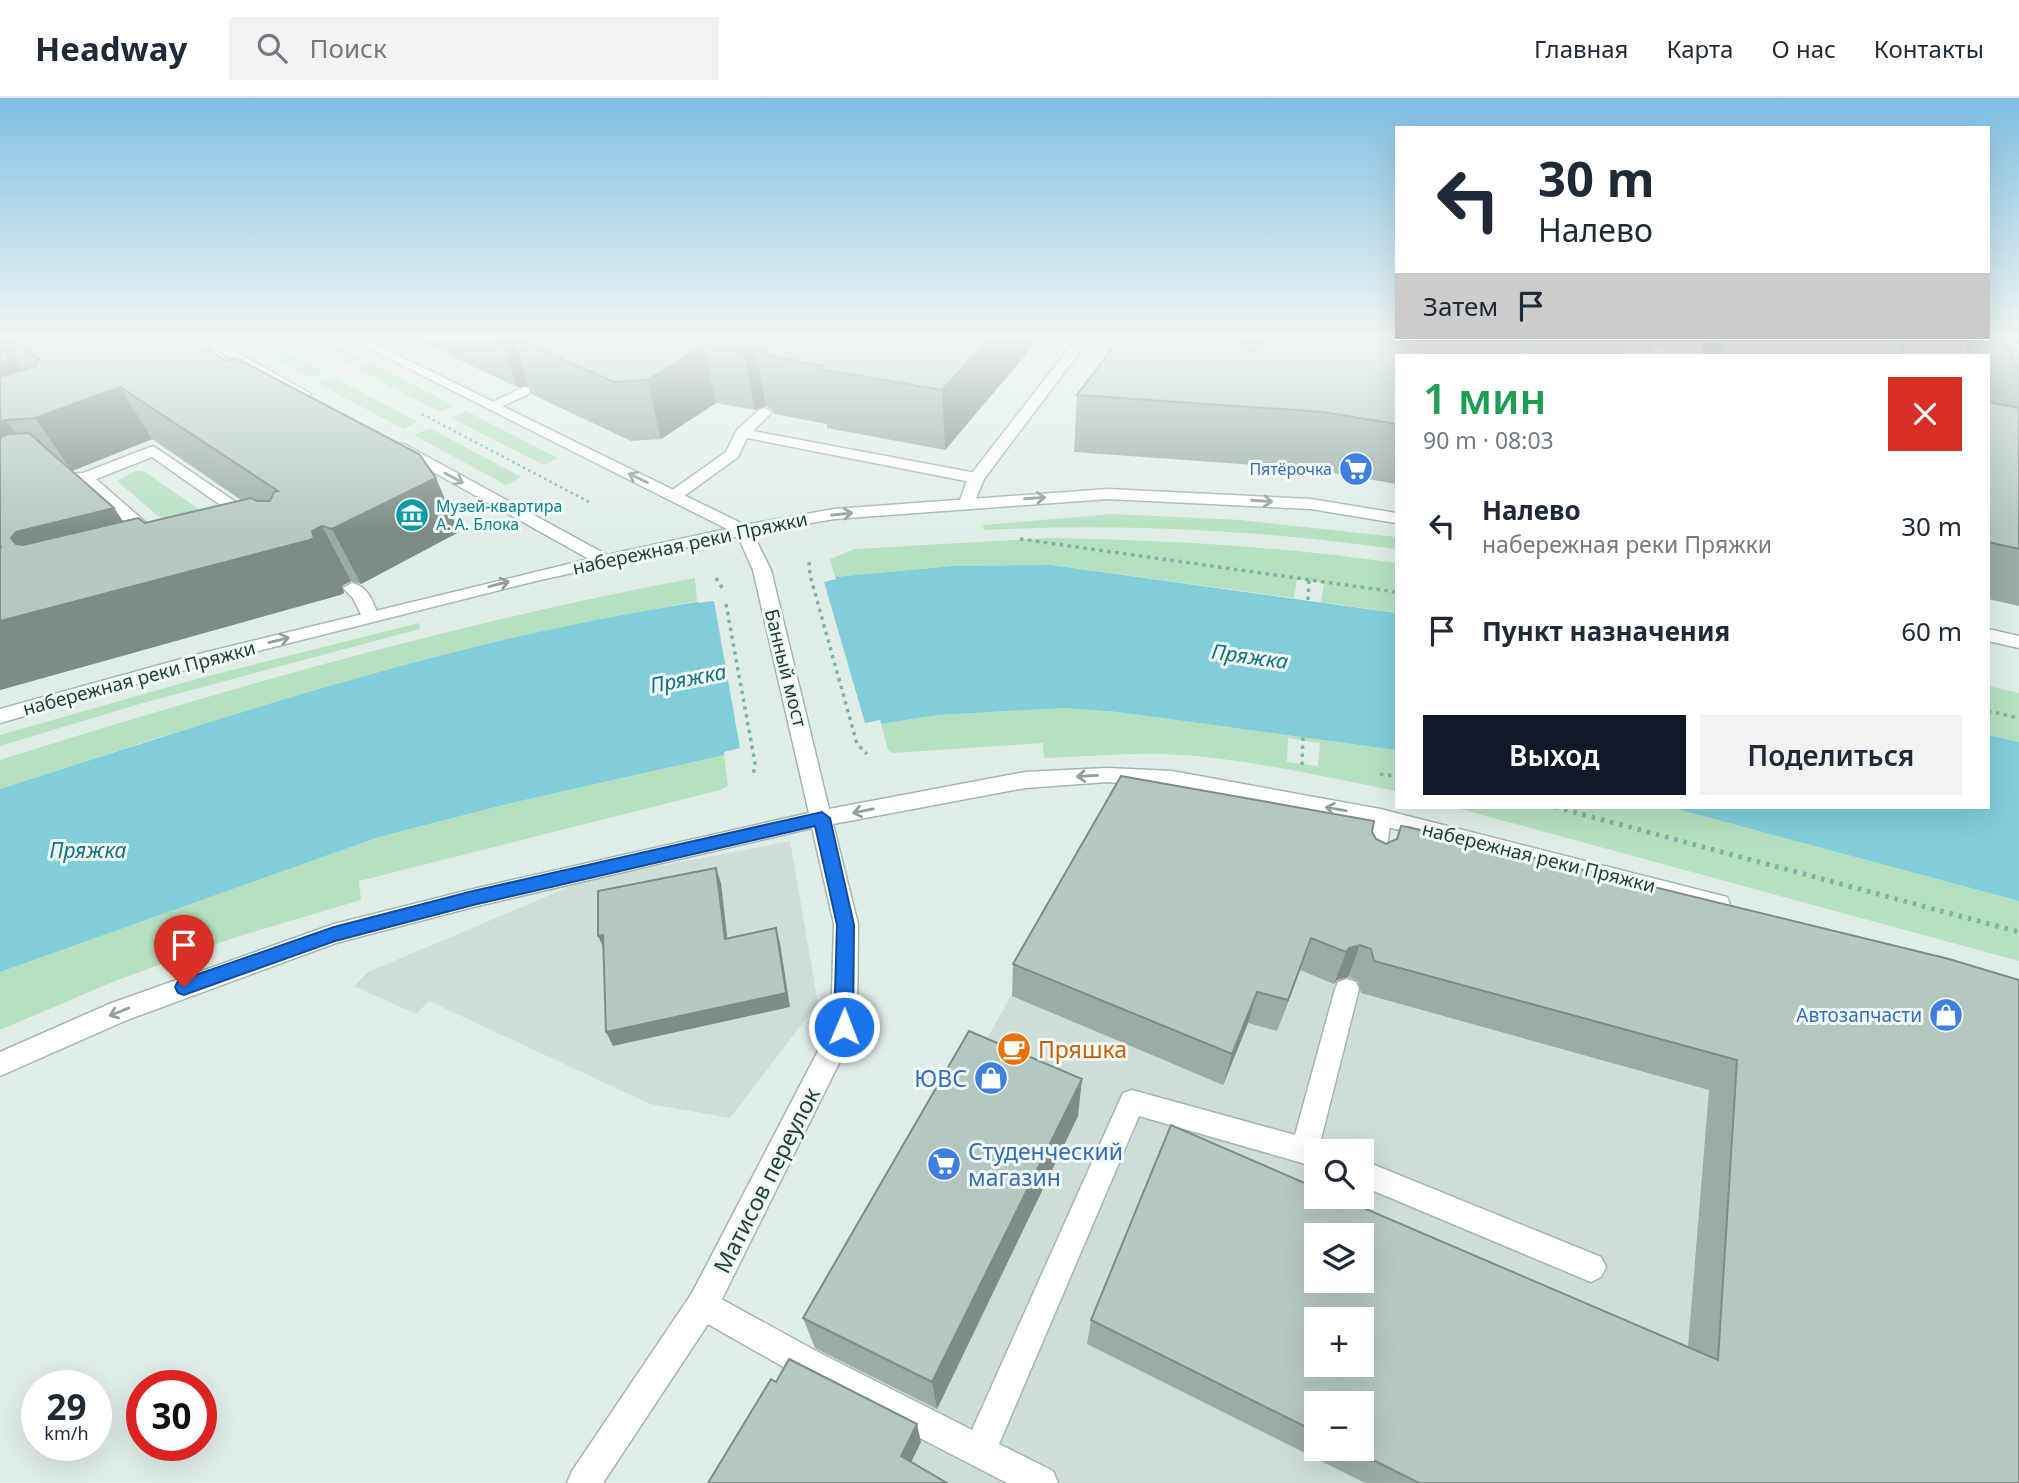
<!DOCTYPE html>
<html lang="ru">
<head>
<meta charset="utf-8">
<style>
  :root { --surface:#fff; --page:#f2f2f3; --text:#1f2937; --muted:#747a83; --line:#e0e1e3; --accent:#111827 }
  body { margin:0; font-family:"Noto Sans",sans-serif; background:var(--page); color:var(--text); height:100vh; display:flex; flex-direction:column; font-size:26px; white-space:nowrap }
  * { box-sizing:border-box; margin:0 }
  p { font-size:23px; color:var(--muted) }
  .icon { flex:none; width:38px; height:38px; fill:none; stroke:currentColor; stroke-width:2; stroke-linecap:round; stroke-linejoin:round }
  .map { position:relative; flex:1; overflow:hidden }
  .drawer { position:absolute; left:1395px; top:256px; width:595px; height:455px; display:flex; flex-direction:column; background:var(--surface); border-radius:0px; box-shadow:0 7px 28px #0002 }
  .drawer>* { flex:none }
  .guide { position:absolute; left:1395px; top:28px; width:595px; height:214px; border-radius:0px; box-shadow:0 7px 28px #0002; background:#fff; color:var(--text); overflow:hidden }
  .buttons { position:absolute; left:1304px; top:1041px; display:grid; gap:14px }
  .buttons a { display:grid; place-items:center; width:70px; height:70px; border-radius:0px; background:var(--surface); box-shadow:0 7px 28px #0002; font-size:35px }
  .speed { position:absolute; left:21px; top:1272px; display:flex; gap:14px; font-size:35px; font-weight:700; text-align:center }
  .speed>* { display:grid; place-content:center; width:91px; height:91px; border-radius:50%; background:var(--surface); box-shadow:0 7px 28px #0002; line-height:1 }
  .speed small { font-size:18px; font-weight:400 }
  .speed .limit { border:10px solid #d22; background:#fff; color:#111 }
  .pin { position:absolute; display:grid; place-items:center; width:60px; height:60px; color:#fff; margin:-72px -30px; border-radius:50% 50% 50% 0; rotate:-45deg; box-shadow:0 0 7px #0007 }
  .pin .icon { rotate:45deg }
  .me { position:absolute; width:77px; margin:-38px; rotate:1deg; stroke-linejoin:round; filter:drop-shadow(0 0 5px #0008) }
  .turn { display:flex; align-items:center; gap:24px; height:147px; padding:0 28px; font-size:32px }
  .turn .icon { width:91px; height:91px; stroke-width:2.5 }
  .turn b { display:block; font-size:49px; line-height:60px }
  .then { display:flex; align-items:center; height:66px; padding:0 28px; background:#0003; gap:14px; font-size:26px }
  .round { display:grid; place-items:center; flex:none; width:74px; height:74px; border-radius:0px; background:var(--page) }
  .summary { display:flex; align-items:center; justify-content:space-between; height:119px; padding:0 28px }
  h1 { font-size:42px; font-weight:600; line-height:52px; color:#1e9e55 }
  .button { display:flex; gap:14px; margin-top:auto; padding:14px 28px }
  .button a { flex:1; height:80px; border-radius:0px; background:var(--accent); color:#fff; font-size:28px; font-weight:600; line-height:80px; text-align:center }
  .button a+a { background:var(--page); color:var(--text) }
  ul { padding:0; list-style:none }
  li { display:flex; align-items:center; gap:21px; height:105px; padding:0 28px }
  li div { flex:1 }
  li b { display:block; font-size:26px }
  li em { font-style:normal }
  header { display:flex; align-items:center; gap:42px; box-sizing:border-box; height:98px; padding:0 35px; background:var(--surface); border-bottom:2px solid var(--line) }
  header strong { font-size:33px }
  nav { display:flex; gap:38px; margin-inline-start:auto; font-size:24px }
  .search { width:490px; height:63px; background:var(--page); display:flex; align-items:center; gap:18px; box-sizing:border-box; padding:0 24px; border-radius:0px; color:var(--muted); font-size:26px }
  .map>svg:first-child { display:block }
  .built { fill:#ceddd6; fill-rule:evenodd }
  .green { fill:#b6e1c0; fill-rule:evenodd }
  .water { fill:#81cdd9 }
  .pier { fill:#e0ede7 }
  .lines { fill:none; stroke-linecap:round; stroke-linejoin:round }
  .service-casing { stroke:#a2b5ae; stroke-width:3 }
  .minor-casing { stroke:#a2b5ae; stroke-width:3 }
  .secondary-casing { stroke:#9dbaaf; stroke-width:3 }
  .path-far2 { stroke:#7db4a1; stroke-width:2.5; stroke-dasharray:2.5 3.5; stroke-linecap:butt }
  .path-far1 { stroke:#7db4a1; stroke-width:3.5; stroke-dasharray:3.5 4.5; stroke-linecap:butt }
  .path { stroke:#7db4a1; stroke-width:5; stroke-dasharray:3.5 6; stroke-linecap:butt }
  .service { fill:#fff; fill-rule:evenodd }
  .minor { fill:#fff; fill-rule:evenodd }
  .secondary { fill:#fff; fill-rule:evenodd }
  .wall { fill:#9caca5; fill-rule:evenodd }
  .shaded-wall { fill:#7f8c86 }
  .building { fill:#b5c8c0; stroke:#7f8c86; stroke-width:2; fill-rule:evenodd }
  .oneway { stroke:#8f9f9a }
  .route { fill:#1a73e8; stroke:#114b97; stroke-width:2 }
  .labels { text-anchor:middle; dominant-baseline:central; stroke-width:6; stroke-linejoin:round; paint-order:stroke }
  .far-shop-label { font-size:16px; fill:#366cbe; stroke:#f1f9f5; text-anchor:end }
  .far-culture-label { font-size:16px; fill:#0d838f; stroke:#f1f9f5; text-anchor:start }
  .street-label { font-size:19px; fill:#1f3f36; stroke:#f1f9f5 }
  .shop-label { font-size:19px; fill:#366cbe; stroke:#f1f9f5; text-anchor:end }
  .water-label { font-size:21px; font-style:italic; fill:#127282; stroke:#f1f9f5 }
  .near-food-label { font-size:23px; fill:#c56008; stroke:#f1f9f5; text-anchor:start }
  .near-shop-label { font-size:23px; fill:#366cbe; stroke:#f1f9f5; text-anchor:end }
  .near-street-label { font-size:23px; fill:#1f3f36; stroke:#f1f9f5 }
</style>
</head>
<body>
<header>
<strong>Headway</strong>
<div class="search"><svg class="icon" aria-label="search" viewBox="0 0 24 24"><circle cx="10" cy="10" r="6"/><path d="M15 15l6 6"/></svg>Поиск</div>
<nav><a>Главная</a><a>Карта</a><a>О нас</a><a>Контакты</a></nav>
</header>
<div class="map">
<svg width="2019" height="1385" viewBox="0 0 2019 1385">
  <rect width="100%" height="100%" fill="#e0ede7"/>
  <path class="built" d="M1701,240H1956L1963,257H1701Z
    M790,743L818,905L730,1020L650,1006L429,903L416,916L354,888L368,874L583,783Z
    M1042,842L1915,893L1930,1385H731L781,1300L820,1241ZM1316,1054H1362V1099H1316ZM1316,1138H1362V1183H1316ZM1316,1222H1362V1267H1316ZM1316,1306H1362V1351H1316Z"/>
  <path class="green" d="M236,240H260L324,274L309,280Z
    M296,240H321L361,260L346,265Z
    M370,264L455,308L440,314L355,270Z
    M333,279L418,324L403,331L317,285Z
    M466,313L558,360L544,367L451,320Z
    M430,330L521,379L506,387L414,337Z
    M134,373H144L216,423L178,435L117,383Z
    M1112,416L1241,422L1396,439V451C1260,432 1122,425 984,432L983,427Z
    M1047,440C1164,442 1281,448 1396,465V515L1321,504L1324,485L1297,481L1294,500L1051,467L953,468L835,479L830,461L855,451Z
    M695,480L697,503L525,537L154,641L0,691V662C229,590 459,524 695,480Z
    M419,525L420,531L143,605L0,648V637L200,580Z
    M1988,588L2019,595V644L1988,637Z
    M1063,610L1118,614L1396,652V693C1320,678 1241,659 1163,656C1124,655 1084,659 1044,660L1043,645L892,655L888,652L882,629L881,626L938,617ZM1288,640L1320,645L1318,668L1287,664Z
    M724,657L728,688L720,692L359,783L361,802L230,841L115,883L0,932V874L379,739L507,706Z
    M1453,709H1669L2019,803V863Z"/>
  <path class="water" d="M1051,467L1396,515V652L1118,614L1063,610L938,617L881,626L880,623L725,654L724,657L507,706L379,739L0,874V691C174,635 347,578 525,537C630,513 730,499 836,481L835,479L953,468Z
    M1988,637L2019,644V803L1669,709H1988Z"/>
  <path class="pier" d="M834,475L836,481L824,484L865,625L880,622L882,629L878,627L728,657L725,660L724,654L740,650L714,503L698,505L697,499L701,501L824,480Z"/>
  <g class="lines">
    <g class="service-casing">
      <path id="service" d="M524,289L529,290V296L496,311L491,312L484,308Z
        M765,310L772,314L753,333L976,375L984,380L976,385L747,340L738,359L680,401H668L666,398L668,395L726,354L737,332L760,311Z
        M153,348L258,419L260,422L258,425H246L152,359L96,381L160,437L162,441L154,446L148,445L81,385L52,387L44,382L52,377L83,375Z
        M352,485C369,489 373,504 379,519L376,523H364L353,500L343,490Z
        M1380,711L1388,713L1391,719L1385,767L1382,773L1374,776L1366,773L1363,767L1369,719L1372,713Z
        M1347,881L1356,884L1359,891L1320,1045L1326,1047L1329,1054H1316V1069L1139,1018L999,1346L1053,1373L1058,1385H1007L794,1275L692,1217L688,1206L692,1195L703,1191L816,1253L972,1332L1123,995L1132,992L1295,1037L1335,891L1338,884Z
        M1362,1062L1601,1159L1606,1169L1601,1179L1591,1184L1362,1088Z"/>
    </g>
    <g class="minor-casing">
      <path id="minor" d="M1077,240H1090L984,381L973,408H961L959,405L968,380Z
        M1652,240H1665L1664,257H1650Z
        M743,427L751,432L771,472L829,711L1025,674L1107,670L1172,673L1380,711L1719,797L1727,799L1730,806L1727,813L1719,815L1380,727L1172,689L1107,684L1025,690L833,726L858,826L857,929L714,1217L603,1385H567L572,1373L692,1195L831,928L834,826L812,730L473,809L336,845L127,922L0,978V954L109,906L334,826L473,791L809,715L753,472L735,432Z"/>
    </g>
    <g class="secondary-casing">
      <path id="secondary" d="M196,240H211L311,296L304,300L299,299Z
        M348,240H363L745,427L834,411L1108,391L1311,401L1396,415V425L1311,411L1108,401L834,421L743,437L536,483L206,566L0,625V611L203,555L589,461L394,352L392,349L394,346H404L607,457L727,431Z
        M1988,531L2019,538V550L1988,543Z"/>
    </g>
    <path class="path-far2" d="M422,316L589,404"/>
    <path class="path-far1" d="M1020,441L1396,494
      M809,464L810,477L857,646L867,656
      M716,480L723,491
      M1308,502L1309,480
      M726,506L755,665L753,679
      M1988,613L2019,620
      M1302,667L1303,638
      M1380,676L1396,678"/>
    <path class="path" d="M1555,709L2019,834"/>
    <use href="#service" class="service"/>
    <use href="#minor" class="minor"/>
    <use href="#secondary" class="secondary"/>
  </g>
  <path class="wall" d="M0,240H186L459,434L361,486L351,483L342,488L344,495L340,497L0,592ZM152,341L241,402L145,425L123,423L114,410L72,373Z
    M412,240H1040L945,352L827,330V326L774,316L773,312L766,308L755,312L716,305L661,341L631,343L531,296L529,288L517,289Z
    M1120,240H1623L1396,257V386L1310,371L1074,354L1077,297Z
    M1702,240H1901L1905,257H1702Z
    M1962,240H2019V508L1988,501V257H1969Z
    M1401,728L1949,861L2019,1385H1365L1087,1246L1091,1222L1688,1249L1709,992L1361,895L1358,883L1348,879L1337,882L1334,886L1300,872L1277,933L1248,925L1223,987L1012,898L1013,866L1372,734L1376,741L1386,746L1396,742ZM1316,1306L1362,1351H1316Z
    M1078,1018L937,1311L815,1250L803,1220Z"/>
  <path class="shaded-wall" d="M500,240H513L529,288L517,289Z
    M770,240H823L773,259Z
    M990,240H1040L945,352L942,292Z
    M1244,240H1251L1246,271L1241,247Z
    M0,243L12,261H14L49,312L6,322L43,375L0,383Z
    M704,247L716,305L661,341L647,282Z
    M756,249L766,308L755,312L744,254Z
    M120,289L152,341L72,373L35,320Z
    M436,380L459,434L361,486L332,431Z
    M114,410L151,465L53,495L11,440L16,434Z
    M322,428L351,483L342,488L344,495L340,497L0,592V523L312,433Z
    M716,770L721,785L729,855L725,841Z
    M776,830L780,845L790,909L613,948L606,934Z
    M603,837L605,853L598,838Z
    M1311,840L1300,872L1277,933L1288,902Z
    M1360,847L1348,879L1337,882L1334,886L1346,854L1349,850Z
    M1257,894L1248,925L1223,987L1232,956Z
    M1082,981L1078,1018L937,1311L932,1284Z
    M917,1326L921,1344L906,1375L901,1358Z"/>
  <path class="building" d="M11,240H186L227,263L236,260L419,356L436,380L332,431L322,428L312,433L314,440L310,442L0,523V451L1,449L0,447V339L8,336L29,335L114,410L16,434L11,440L16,446L23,447L138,420L145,425L251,400L257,403H270L274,394L278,393L120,289L35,320L6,322L0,324V279L36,268L39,261Z
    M515,240H770V242H784L787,240H990L942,292L820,271L823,268L764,257V253L756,249L744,254L704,247L647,282L614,284Z
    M1120,240H1244L1241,247L1242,250L1252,254L1261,249L1264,240H1623L1622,257H1396V326L1323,314L1077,297Z
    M1723,240H1901L1905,257H1723Z
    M2008,240H2019V273L2003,241H2009Z
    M0,249L14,261L0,265Z
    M1988,304L2019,310V451L1988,444Z
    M1121,678L1374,723L1372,734L1376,741L1386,746L1397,741L1401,728L1408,729L1949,861L2019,882V1385H1419L1351,1351H1362V1306H1316V1334L1091,1222L1171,1027L1316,1090V1099H1338L1718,1262L1737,962L1374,863L1371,851L1360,847L1349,850L1346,854L1311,840L1288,902L1257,894L1232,956L1013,866ZM1316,1138H1362V1183H1316ZM1316,1222H1362V1267H1316Z
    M716,770L725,841L776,830L786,895L606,934L603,837L598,838V793Z
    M969,933L1082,981L932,1284L803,1220Z
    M789,1261L917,1326L901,1358L947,1385H708L771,1281L776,1284Z"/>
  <defs><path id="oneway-shaft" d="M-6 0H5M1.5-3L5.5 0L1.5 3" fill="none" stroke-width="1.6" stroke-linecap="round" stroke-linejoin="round" transform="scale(1.75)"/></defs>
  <g class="oneway">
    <use href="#oneway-shaft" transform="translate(454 380) rotate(29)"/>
    <use href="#oneway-shaft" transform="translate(638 380) rotate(-154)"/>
    <use href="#oneway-shaft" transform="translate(1035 400) rotate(-4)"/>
    <use href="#oneway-shaft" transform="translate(1262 403) rotate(4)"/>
    <use href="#oneway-shaft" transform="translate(842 416) rotate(-6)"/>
    <use href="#oneway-shaft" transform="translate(499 486) rotate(-14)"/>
    <use href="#oneway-shaft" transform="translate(279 542) rotate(-14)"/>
    <use href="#oneway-shaft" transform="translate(1087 678) rotate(177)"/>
    <use href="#oneway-shaft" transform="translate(1336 711) rotate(-170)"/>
    <use href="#oneway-shaft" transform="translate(863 713) rotate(169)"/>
    <use href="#oneway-shaft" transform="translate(119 914) rotate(158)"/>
  </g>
  <linearGradient id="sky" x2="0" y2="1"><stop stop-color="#7fbee2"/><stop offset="0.55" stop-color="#f1f7f4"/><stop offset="1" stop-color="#f1f7f4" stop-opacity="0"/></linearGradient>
  <rect width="2019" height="434" fill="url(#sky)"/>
  <path class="route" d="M822,714L830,720L854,827L853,929L850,935L844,937L837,935L834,929L837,827L815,728L473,807L335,843L184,897L178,895L175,889L178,883L334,829L473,793Z"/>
  <defs>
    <g id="supermarket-disc" transform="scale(1.75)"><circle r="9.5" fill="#3f7fe0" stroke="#f1f9f5"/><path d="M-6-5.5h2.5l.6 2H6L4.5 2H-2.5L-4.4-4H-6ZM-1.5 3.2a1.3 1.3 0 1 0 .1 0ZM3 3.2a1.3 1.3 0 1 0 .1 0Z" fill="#fff"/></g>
    <g id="museum-disc" transform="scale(1.75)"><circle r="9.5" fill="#0f9aa8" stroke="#f1f9f5"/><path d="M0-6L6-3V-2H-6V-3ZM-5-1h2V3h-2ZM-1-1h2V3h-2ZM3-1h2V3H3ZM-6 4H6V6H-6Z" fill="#fff"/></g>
    <g id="shop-disc" transform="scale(1.75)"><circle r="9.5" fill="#3f7fe0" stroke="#f1f9f5"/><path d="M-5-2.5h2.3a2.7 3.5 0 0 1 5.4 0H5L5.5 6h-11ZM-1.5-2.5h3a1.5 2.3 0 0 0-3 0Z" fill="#fff"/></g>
    <g id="cafe-disc" transform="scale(1.75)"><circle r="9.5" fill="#e8710a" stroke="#f1f9f5"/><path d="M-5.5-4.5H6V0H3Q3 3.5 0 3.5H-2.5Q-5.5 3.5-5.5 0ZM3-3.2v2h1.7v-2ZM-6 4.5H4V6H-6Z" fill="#fff"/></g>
  </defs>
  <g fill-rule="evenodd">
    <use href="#supermarket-disc" x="1356" y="371"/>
    <use href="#museum-disc" x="412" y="417"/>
    <use href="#shop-disc" x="1946" y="917"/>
    <use href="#cafe-disc" x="1014" y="951"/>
    <use href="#shop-disc" x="991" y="980"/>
    <use href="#supermarket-disc" x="944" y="1066"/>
  </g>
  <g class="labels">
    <g class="far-shop-label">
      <text x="1332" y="371">Пятёрочка</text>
    </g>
    <g class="far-culture-label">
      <text x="436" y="408">Музей-квартира<tspan x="436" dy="18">А. А. Блока</tspan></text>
    </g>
    <g class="street-label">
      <text transform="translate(690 445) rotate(-12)">набережная реки Пряжки</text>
      <text transform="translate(786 570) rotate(76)">Банный мост</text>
      <text transform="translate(139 580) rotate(-15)">набережная реки Пряжки</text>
      <text transform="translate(1539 759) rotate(14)">набережная реки Пряжки</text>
    </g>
    <g class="shop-label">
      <text x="1922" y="917">Автозапчасти</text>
    </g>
    <g class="water-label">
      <text transform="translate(1250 558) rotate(8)">Пряжка</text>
      <text transform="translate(688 580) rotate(-11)">Пряжка</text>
      <text x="88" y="752">Пряжка</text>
    </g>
    <g class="near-food-label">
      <text x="1038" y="951">Пряшка</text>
    </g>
    <g class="near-shop-label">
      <text x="967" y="980">ЮВС</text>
      <text x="968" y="1053" text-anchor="start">Студенческий<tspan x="968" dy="26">магазин</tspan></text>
    </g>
    <g class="near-street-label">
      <text transform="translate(766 1082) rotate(-63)">Матисов переулок</text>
    </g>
  </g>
</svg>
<div class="buttons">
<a><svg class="icon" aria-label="search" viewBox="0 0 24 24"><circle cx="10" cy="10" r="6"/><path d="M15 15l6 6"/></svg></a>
<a><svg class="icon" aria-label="layers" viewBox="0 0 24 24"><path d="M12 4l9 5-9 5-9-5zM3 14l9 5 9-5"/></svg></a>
<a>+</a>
<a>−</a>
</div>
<div class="speed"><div>29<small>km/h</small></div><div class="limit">30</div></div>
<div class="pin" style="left:184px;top:889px;background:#d93025"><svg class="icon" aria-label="arrive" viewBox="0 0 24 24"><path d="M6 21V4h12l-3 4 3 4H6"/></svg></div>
<svg class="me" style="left:844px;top:929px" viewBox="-20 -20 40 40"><circle r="17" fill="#1a73e8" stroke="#fff" stroke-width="3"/><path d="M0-11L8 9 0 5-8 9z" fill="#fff"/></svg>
<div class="guide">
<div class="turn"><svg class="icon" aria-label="left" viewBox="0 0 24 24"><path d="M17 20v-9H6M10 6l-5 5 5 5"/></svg><div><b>30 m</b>Налево</div></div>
<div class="then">Затем<svg class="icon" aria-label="arrive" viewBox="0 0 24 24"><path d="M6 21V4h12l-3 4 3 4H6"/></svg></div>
</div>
<section class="drawer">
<div class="summary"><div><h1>1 мин</h1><p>90 m · 08:03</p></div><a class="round" style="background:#d93025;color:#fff"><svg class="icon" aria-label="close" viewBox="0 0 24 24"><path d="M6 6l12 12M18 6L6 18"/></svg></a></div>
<ul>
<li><svg class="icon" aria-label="left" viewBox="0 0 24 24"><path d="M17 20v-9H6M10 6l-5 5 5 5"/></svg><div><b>Налево</b><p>набережная реки Пряжки</p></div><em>30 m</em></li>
<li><svg class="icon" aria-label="arrive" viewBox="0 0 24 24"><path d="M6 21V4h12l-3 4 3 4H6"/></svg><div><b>Пункт назначения</b></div><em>60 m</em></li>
</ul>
<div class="button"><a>Выход</a><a>Поделиться</a></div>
</section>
</div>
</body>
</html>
